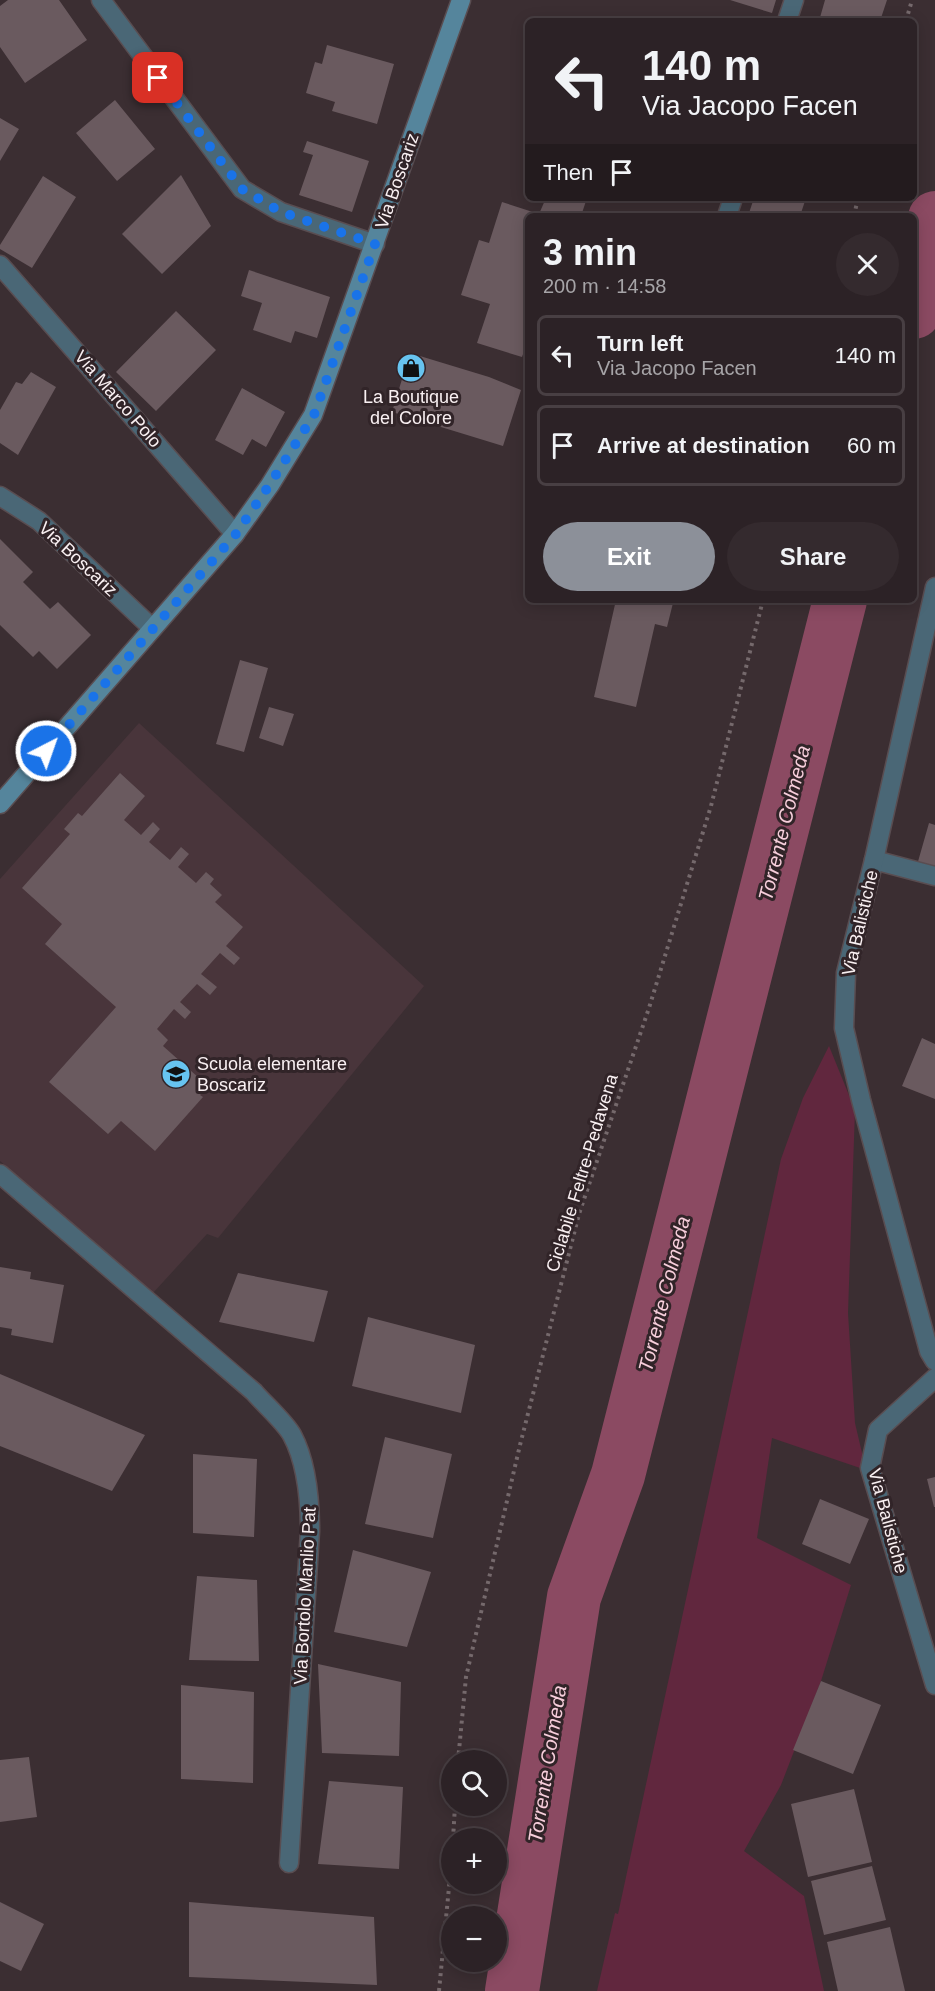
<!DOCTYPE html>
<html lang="en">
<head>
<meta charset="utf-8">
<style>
  :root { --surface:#2c2226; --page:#342a2e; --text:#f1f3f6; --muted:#a6a4a7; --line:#483f43; --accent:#8c9099 }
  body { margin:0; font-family:Helvetica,sans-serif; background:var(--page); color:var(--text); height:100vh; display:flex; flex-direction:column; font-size:22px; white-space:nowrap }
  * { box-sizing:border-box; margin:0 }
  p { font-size:20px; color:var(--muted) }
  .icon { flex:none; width:33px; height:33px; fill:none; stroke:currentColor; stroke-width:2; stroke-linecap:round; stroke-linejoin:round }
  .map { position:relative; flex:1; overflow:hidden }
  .drawer { position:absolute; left:525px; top:213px; width:392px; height:390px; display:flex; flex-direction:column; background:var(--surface); border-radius:9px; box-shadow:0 3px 15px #0003,0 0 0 2px var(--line) }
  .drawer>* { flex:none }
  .banner { position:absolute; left:525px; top:18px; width:392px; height:183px; border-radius:9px; box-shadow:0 3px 15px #0003,0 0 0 2px var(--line); background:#2c2226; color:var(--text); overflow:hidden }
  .tools { position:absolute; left:441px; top:1750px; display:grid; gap:12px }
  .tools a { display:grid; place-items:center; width:66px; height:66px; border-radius:50%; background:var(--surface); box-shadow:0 3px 15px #0003,0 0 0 2px var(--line); font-size:30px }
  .pin { position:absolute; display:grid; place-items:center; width:51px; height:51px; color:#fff; margin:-26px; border-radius:12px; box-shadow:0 3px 9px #0006 }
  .me { position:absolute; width:66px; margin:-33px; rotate:41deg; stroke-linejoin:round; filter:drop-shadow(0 0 4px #0008) }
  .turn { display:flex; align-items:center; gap:21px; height:126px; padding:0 18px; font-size:27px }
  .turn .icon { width:78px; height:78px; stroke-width:2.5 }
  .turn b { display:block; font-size:42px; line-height:51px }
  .then { display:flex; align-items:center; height:57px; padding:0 18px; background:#0003; gap:12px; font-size:22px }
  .round { display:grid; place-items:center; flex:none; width:63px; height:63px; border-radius:32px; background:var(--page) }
  .summary { display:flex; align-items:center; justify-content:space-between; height:102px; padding:0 18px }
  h1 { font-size:36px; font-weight:600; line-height:45px }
  .action { display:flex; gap:12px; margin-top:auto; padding:12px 18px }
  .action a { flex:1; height:69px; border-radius:36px; background:var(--accent); color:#fff; font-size:24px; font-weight:600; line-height:69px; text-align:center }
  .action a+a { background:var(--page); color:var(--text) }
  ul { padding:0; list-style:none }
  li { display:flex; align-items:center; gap:18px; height:81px; margin:0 12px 9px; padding:0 6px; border:3px solid var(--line); border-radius:9px }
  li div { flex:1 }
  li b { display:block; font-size:22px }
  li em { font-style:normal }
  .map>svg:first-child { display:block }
  .built { fill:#49353b }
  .green { fill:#61273e }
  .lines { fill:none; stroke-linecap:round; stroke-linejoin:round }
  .river { stroke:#8b4a62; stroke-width:54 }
  .building { fill:#6a5a5f }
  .lane-casing { stroke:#594d51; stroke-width:21 }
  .street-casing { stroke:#594d51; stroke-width:21 }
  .secondary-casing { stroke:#594d51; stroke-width:21 }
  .path { stroke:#75696c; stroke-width:4; stroke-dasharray:3 4.5; stroke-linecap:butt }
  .lane { stroke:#4a6776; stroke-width:18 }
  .street { stroke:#4a6776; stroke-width:18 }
  .secondary { stroke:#55859c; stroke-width:18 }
  .route { stroke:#1a73e8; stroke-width:10; stroke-dasharray:0 18 }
  .labels { text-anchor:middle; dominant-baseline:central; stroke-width:6; stroke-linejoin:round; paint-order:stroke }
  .street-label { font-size:18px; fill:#f9f0f2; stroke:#312428 }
  .poi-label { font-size:18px; fill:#f9f0f2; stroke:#312428 }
  .water-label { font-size:20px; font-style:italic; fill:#f7cedb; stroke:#312428 }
</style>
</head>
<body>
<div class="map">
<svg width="935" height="1991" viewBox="0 0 935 1991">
  <rect width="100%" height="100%" fill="#3b2e32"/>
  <path class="built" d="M139,723L424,986L218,1238L207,1234L153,1293L0,1161V879Z"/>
  <path class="green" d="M829,1046L855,1110L848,1313L855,1423L866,1470L772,1438L757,1538L851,1585L821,1681L781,1785L744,1851L804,1896L824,1991H597L615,1913L618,1914L781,1159L803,1098Z"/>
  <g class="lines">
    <path class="river" d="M914,312L935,218
      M512,1991L574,1597L618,1475L840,600"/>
  </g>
  <path class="building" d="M8,0H59L87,40L25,83L0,47V6Z
    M730,0H776L772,13Z
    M825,0H887L880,21H819Z
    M327,45L394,64L377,124L332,111L335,102L306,93L315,62L322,64Z
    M115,100L155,149L117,181L76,133Z
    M0,118L19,129L0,161Z
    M307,141L369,161L352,212L299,195L313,155L303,152Z
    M181,175L211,226L162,274L122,234Z
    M43,176L76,197L32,268L0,249V245Z
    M546,198H587L581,216H528V340L522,357L477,343L490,304L461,295L479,240L489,243L502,202L539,214Z
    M754,198H806L800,216H748Z
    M249,270L330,297L317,338L295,331L291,343L253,330L262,303L241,296Z
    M176,311L216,350L156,411L116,372Z
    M410,353L489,377L521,390L503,446L392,412Z
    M31,372L56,387L18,455L0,443V410L16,382L22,384Z
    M242,388L285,412L266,447L252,439L243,455L215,440Z
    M0,539L33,572L23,582L50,609L58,602L91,635L57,669L39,651L33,657L0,625Z
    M616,600H660L673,603L667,627L655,624L636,707L594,697Z
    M240,660L268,668L244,752L216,744Z
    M269,707L294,714L283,746L259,738Z
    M120,773L145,796L124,820L141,835L153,822L160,829L149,842L170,860L181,847L189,854L178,867L196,883L206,872L214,879L210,884L222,895L215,902L243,927L226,946L240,958L234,965L220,953L201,974L217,987L210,995L197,984L180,1002L191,1012L185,1019L174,1009L157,1029L168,1040L163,1046L208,1086L200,1095L203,1097L155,1151L121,1121L108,1134L49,1082L116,1007L45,944L62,924L22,888L70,834L64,829L78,813L82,816Z
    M929,823L935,825V870L917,865Z
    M922,1038L935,1044V1099L902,1086Z
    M0,1267L31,1272L30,1279L64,1285L53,1343L11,1335L12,1329L0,1327Z
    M238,1273L328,1291L314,1342L219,1322Z
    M368,1317L475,1345L461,1413L352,1386Z
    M0,1374L145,1435L112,1491L0,1446Z
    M385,1437L452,1454L433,1538L365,1524Z
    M193,1454L257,1459L254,1537L193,1533Z
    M935,1477V1507H934L927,1479Z
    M820,1499L869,1519L850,1564L802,1544Z
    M353,1550L431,1572L407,1647L334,1632Z
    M197,1576L257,1580L259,1661L189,1660Z
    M318,1664L401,1682L399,1756L322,1753Z
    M821,1681L881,1705L853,1774L793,1750Z
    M181,1685L254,1692L253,1783L181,1779Z
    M29,1757L37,1817L0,1822V1760Z
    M329,1781L403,1787L399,1869L318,1864Z
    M854,1789L872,1862L808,1877L791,1804Z
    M872,1866L886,1920L824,1935L811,1881Z
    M0,1902L44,1924L21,1971L0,1961Z
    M189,1902L374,1917L377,1985L189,1977Z
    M890,1927L905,1991H838L827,1942Z"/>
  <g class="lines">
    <g class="lane-casing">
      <path id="lane" d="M874,860L935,876"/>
    </g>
    <g class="street-casing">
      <path id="street" d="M101,0L242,189L281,212L375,244
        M787,21L794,0
        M727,216L733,198
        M0,265L235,534
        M0,496L39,521L152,628
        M935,587L874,860L846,973L844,1028L861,1100L929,1351L935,1361
        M0,1174L254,1392C265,1405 284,1421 292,1435C307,1463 310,1499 310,1531L289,1863
        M935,1378L878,1430L870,1468L935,1685"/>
    </g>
    <g class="secondary-casing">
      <path id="secondary" d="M0,804L235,534L270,485L313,415L461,0"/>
    </g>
    <path class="path" d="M906,21L912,0
      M854,216L858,198
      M458,1761L466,1677L520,1445L579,1214L649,1008L711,806L763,600
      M453,1839L455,1806
      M439,1991L452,1856"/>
    <use href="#lane" class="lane"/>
    <use href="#street" class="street"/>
    <use href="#secondary" class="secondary"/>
  </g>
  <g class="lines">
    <path class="route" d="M46,751L236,534L270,484L314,415L375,244L281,212L242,189L158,78"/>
  </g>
  <defs>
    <g id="shop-disc" transform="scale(1.5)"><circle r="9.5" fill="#67c4f0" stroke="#312428"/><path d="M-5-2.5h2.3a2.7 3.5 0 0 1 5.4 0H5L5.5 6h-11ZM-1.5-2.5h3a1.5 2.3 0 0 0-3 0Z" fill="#111"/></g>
    <g id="school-disc" transform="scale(1.5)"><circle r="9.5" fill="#67c4f0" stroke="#312428"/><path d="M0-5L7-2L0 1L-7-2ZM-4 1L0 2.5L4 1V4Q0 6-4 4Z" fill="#111"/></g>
  </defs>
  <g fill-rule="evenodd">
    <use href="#shop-disc" x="411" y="368"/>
    <use href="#school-disc" x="176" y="1074"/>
  </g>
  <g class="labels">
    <g class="street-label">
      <text transform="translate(397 181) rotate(-71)">Via Boscariz</text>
      <text transform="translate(118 399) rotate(49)">Via Marco Polo</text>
      <text transform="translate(78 559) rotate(43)">Via Boscariz</text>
      <text transform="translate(860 923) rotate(-77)">Via Balistiche</text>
      <text transform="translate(582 1173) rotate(-73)">Ciclabile Feltre-Pedavena</text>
      <text transform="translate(888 1521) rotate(75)">Via Balistiche</text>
      <text transform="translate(305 1596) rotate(-87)">Via Bortolo Manlio Pat</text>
    </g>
    <g class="poi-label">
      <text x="411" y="397">La Boutique<tspan x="411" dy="21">del Colore</tspan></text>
      <text x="197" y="1064" text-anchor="start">Scuola elementare<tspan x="197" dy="21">Boscariz</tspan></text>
    </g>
    <g class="water-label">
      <text transform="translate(784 823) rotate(-76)">Torrente Colmeda</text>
      <text transform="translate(664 1294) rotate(-76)">Torrente Colmeda</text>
      <text transform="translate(547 1764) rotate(-81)">Torrente Colmeda</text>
    </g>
  </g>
</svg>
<div class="tools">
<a><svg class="icon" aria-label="search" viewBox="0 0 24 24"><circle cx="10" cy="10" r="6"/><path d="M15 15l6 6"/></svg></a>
<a>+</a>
<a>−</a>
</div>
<div class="pin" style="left:158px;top:78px;background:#d93025"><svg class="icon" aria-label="arrive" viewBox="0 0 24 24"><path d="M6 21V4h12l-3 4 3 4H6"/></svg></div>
<svg class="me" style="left:46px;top:751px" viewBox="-20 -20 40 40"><circle r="17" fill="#1a73e8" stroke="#fff" stroke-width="3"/><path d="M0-11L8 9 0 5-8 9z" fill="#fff"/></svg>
<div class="banner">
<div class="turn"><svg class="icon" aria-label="left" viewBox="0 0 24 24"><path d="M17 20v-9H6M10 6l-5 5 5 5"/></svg><div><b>140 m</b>Via Jacopo Facen</div></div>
<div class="then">Then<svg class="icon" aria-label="arrive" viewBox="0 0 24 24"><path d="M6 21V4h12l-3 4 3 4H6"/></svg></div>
</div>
<section class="drawer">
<div class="summary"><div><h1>3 min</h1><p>200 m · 14:58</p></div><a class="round"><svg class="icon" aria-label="close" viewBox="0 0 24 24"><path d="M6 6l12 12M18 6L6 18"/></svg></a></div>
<ul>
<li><svg class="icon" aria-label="left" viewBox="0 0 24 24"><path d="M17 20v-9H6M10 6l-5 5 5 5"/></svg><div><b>Turn left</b><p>Via Jacopo Facen</p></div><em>140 m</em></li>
<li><svg class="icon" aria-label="arrive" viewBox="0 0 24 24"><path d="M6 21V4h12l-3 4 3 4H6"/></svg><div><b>Arrive at destination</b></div><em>60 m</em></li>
</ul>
<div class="action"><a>Exit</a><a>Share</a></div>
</section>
</div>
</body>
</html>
